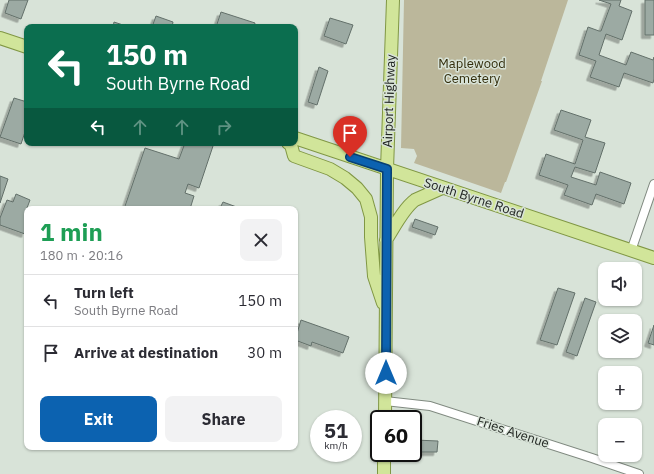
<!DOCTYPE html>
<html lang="en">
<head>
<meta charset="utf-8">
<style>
  :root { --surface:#fff; --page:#f2f2f3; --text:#2b2b33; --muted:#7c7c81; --line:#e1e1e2; --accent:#0c62b0 }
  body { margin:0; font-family:"IBM Plex Sans",sans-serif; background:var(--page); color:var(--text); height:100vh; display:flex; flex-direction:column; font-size:15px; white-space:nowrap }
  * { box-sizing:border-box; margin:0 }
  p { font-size:13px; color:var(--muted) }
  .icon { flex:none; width:22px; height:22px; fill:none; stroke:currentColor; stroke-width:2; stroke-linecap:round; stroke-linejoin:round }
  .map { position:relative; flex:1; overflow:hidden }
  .side { position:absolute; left:24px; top:206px; width:274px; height:244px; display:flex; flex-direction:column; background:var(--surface); border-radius:8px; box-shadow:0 1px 3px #0004 }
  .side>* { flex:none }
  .hud { position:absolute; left:24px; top:24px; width:274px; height:122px; border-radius:8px; box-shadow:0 1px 3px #0004; background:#0b6e4f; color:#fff; overflow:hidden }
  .controls { position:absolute; left:598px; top:262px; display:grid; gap:8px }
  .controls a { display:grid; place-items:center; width:44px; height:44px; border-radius:8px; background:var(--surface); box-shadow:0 1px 3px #0004; font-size:20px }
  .speed { position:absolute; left:310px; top:410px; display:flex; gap:8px; font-size:20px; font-weight:700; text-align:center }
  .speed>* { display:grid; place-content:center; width:52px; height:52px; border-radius:50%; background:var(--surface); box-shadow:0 1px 3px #0004; line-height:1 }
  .speed small { font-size:10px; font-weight:400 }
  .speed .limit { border:2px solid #111; border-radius:6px; background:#fff; color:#111 }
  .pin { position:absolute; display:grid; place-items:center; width:34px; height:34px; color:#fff; margin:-41px -17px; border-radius:50% 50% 50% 0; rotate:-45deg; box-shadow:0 0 4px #0007 }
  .pin .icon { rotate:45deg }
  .me { position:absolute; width:44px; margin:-22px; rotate:0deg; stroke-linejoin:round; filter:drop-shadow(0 0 3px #0008) }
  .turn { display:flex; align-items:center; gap:14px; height:84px; padding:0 16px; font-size:18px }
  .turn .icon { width:52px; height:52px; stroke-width:2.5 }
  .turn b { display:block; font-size:28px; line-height:34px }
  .lanes { display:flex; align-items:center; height:38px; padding:0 16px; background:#0003; justify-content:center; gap:20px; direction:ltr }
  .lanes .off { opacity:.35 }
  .round { display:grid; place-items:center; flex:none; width:42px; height:42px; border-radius:8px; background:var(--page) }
  .head { display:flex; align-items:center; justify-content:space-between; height:68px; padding:0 16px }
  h1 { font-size:24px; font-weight:700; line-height:30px; color:#1e9e55 }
  .cta { display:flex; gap:8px; margin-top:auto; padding:8px 16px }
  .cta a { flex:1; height:46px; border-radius:8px; background:var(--accent); color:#fff; font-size:16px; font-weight:700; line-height:46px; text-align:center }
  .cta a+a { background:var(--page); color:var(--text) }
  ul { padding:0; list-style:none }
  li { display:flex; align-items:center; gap:12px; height:52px; padding:0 16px; border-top:1px solid var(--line) }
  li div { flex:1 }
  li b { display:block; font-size:15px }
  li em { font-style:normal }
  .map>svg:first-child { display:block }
  .green { fill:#bbb79b }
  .building { fill:#9caaa3; stroke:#63706a; filter:url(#shadow) }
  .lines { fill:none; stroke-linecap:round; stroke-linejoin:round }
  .minor-casing { stroke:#808a80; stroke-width:10 }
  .primary-casing { stroke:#809744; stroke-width:14 }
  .minor { stroke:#fff; stroke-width:8 }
  .primary { stroke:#d1e59a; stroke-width:12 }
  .route-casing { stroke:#084072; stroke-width:10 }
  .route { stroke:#0c62b0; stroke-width:7 }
  .labels { text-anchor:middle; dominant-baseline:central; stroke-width:3; stroke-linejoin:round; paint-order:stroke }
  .park-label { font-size:13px; fill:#322d0b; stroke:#d8e3d8 }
  .street-label { font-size:13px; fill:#212521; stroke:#d8e3d8 }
</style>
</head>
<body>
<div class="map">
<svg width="654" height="474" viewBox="0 0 654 474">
  <defs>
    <filter id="shadow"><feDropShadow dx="-3.5" dy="3.5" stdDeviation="0" flood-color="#0004"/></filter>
  </defs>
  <rect width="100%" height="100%" fill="#d8e3d8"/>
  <path class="green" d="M404,0H568L541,81H542L506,182H505L501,193L414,163L417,156L414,149L401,148Z"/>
  <path class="building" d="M9,0H28L21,19L5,13Z
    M599,0H621L619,6L632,11L622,40L606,34L599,55L626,65L631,52L653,60L654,57V79L653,83L624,73L619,87L590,77L596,61L579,55L588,27L599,31H601L611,4Z
    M645,0H654V35H645Z
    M221,12L255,23L254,27H216Z
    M156,16L173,22L172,27H152Z
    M330,18L353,25L346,44L324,36Z
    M114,22L129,27H113Z
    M319,67L328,71L317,105L308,102Z
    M14,98L27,102V126L21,144L0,137Z
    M561,110L591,120L585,137L605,143L595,173L575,167L571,177L596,185L600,172L631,183L624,204L596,194L592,205L564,195L568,185L539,175L546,154L575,164L583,140L554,130Z
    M185,143H214L199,188L188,184L185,193L194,196L190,209H124L145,148L179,159Z
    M0,176L8,179L0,203Z
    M16,194L30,200L27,208L31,209H27V227L25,234L0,225V218L7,200L13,202Z
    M223,202L242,209H222L220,208Z
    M415,219L438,227L435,235L412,227Z
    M558,288L575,293L557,345L540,340Z
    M585,298L596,302L577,356L566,352Z
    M301,320L349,337L343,353L312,342L311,346L295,340Z
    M654,325V345L648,343Z
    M415,440L438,441L437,452H415Z"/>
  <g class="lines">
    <g class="minor-casing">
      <path id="minor" d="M631,251L654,184
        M385,401L430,406L592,458L639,474"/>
    </g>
    <g class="primary-casing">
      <path id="primary" d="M0,38L27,47
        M295,138L654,258
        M288,143L291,145L294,156L330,169L345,178L357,188L366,199L371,217V237L374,276L383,303
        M386,240C394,228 403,209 415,200L442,188
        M385,419L387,169L393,0
        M384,474V453"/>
    </g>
    <use href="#minor" class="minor"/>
    <use href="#primary" class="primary"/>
  </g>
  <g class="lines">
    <g class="route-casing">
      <path id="route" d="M350,157L387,169L386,373"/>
    </g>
    <use href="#route" class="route"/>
  </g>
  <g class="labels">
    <g class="park-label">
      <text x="472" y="63">Maplewood<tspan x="472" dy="15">Cemetery</tspan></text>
    </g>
    <g class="street-label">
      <text transform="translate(389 101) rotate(-88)">Airport Highway</text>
      <text transform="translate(474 198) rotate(18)">South Byrne Road</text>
      <text transform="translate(513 432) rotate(18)">Fries Avenue</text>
    </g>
  </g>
</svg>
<div class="controls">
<a><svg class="icon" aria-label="sound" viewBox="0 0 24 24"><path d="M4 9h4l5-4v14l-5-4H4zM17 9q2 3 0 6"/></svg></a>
<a><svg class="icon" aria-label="layers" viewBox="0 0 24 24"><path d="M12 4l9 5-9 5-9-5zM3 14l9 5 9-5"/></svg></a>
<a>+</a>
<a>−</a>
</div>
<div class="speed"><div>51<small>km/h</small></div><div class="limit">60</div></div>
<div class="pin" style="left:350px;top:157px;background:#d93025"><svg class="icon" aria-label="arrive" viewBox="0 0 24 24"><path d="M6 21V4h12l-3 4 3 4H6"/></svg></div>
<svg class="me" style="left:386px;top:373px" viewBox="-20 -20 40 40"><circle r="19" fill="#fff"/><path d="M0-13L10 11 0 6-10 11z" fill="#0c62b0"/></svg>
<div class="hud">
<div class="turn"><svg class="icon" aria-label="left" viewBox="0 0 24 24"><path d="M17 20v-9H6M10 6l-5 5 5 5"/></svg><div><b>150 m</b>South Byrne Road</div></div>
<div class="lanes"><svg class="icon" aria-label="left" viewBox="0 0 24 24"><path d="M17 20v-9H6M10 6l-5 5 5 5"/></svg><svg class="icon off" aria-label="ahead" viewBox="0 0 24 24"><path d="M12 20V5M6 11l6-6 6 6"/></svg><svg class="icon off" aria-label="ahead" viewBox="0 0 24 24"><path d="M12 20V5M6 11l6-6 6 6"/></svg><svg class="icon off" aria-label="right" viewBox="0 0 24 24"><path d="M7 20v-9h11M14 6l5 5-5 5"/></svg></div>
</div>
<section class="side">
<div class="head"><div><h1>1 min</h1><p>180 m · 20:16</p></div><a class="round"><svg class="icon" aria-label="close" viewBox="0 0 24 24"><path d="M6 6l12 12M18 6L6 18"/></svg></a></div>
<ul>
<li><svg class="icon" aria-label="left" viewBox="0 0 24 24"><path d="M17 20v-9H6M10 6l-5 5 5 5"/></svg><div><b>Turn left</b><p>South Byrne Road</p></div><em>150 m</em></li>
<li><svg class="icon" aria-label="arrive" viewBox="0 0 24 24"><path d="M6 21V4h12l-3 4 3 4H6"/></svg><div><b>Arrive at destination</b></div><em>30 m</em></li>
</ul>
<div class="cta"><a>Exit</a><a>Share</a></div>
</section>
</div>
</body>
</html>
